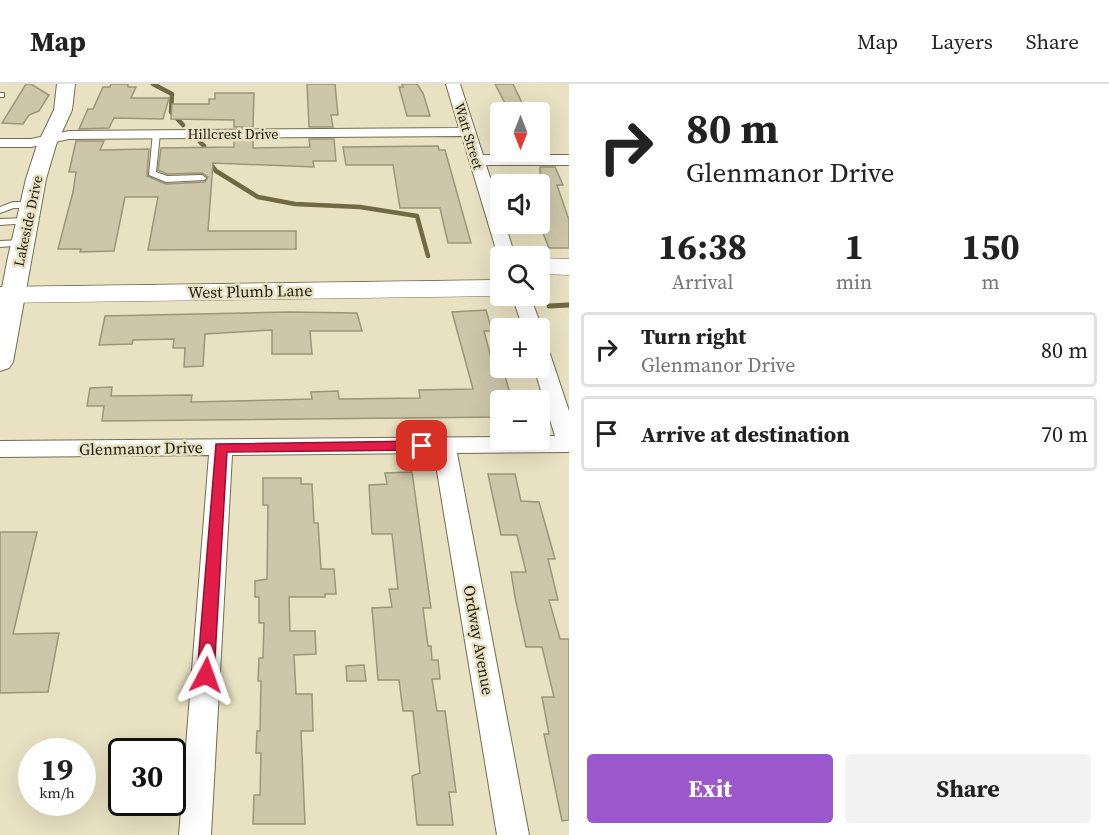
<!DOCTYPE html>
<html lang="en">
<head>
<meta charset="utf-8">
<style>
  :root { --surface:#fff; --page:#f2f2f2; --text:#222; --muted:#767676; --line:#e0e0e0; --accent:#9b58cd }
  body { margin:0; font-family:"Source Serif 4",serif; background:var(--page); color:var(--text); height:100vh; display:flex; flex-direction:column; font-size:22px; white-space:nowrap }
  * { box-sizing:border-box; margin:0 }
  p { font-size:20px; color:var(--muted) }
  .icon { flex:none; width:33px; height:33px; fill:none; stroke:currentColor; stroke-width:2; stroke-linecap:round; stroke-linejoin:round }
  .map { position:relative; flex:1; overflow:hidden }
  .panel { display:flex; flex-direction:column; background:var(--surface); width:540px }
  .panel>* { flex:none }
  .banner { background:#fff; color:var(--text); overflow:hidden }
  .needle { width:39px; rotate:180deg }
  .tools { position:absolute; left:490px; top:18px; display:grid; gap:12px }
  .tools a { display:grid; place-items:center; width:60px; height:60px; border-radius:6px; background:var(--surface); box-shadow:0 6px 24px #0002; font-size:30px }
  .speed { position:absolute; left:18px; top:654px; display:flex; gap:12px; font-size:30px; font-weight:700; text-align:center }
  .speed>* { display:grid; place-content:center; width:78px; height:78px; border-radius:50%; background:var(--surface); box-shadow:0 6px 24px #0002; line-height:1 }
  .speed small { font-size:15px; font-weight:400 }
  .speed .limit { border:3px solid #111; border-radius:9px; background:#fff; color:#111 }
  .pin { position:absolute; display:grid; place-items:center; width:51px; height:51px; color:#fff; margin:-26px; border-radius:12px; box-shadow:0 3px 9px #0006 }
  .me { position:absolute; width:66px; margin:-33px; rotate:4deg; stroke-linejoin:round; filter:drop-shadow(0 0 4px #0008) }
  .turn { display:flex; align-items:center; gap:21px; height:126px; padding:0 18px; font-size:27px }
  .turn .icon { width:78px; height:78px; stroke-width:2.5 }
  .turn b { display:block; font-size:42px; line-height:51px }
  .eta { display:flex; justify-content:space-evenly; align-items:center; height:102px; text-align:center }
  .eta b { font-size:36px; font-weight:700; line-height:42px }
  .action { display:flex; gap:12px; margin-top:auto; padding:12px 18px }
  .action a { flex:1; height:69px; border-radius:6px; background:var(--accent); color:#fff; font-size:24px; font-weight:700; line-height:69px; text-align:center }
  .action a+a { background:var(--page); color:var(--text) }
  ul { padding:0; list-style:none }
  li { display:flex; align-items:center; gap:18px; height:75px; margin:0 12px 9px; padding:0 6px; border:3px solid var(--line); border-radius:6px }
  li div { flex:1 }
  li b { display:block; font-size:22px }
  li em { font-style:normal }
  header { display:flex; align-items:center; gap:36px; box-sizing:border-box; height:84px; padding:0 30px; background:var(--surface); border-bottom:2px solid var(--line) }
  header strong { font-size:28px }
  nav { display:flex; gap:33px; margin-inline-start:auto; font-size:21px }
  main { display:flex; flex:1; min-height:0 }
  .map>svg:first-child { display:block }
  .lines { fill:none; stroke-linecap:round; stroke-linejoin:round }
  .stream-far1 { stroke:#726841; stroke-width:4.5 }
  .stream { stroke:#726841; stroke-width:5 }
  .building { fill:#cdc6a8; stroke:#9c9579; stroke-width:1.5 }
  .service-casing { stroke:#736d51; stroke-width:2 }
  .minor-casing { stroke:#736d51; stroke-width:2 }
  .tertiary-casing { stroke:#736d51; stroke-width:2 }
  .secondary-casing { stroke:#736d51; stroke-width:1 }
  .service { fill:#fff; fill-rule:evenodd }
  .minor { fill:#fff; fill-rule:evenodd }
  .tertiary { fill:#fff; fill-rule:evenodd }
  .secondary { fill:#fff; fill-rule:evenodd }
  .route { fill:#e11d48; stroke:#92132f; stroke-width:1.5 }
  .labels { text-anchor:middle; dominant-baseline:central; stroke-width:5; stroke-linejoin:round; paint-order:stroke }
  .far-street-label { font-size:14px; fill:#1f1c11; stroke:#e8e1c2 }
  .street-label { font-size:16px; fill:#1f1c11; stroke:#e8e1c2 }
</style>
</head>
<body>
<header>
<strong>Map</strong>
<nav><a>Map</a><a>Layers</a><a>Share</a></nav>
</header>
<main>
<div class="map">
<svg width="569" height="751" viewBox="0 0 569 751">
  <rect width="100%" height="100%" fill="#e8e1c2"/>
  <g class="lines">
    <path class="stream-far1" d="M153,0L172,10L171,28L183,41
      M200,58L204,62L207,75L216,87L258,113L295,120L360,123L417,132L428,172"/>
    <path class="stream" d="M549,222L569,221"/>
  </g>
  <path class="building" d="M26,0H31L49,11L39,27L29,31L23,40L2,39Z
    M111,0H128V3H136L131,14H169L163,35L114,34L109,44L79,45L88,25H93L103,3H110Z
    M307,0H335L338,31H331L333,43H309Z
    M402,0H417L423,9L430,32H407L399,3H403Z
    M495,0H513L523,21H506Z
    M215,9H254L253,43H234V36L171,35L172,20H209V15H215Z
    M309,55H334L336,77H313L314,83L213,79L208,147H296V165L148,166L158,113H125L114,167L80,168L81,165H58L73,108L76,88H69L76,57H104L100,66L149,65L147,92L166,100L205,98L208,93L202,89L167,90L158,86L161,64L234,63V56H253V64L310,63Z
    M438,62L439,66H445L471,159H448L440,124H400L393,81H346L343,63Z
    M540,83H555L563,101H557L569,136V164H549L540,142Z
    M486,226L492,247H484L494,285H503L512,316H501V333L102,337L104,322H87L90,304L112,303L111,312L192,311L191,318L312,315L311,308L338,307L339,315L420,314L419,306L473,305L452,228Z
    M289,228L357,229L362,247H310L312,270H272V246L205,250L203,282L184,283L185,264H173L174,255L133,256L132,260L99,261L105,232Z
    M412,388L431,524H423L428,562H431L432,576H438L440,595H432L437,627H445L456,708H449L453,741H417L412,692L420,689L413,627H403L399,596H378L372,524L392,523L389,505H398L392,450H372L369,401L387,400L385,389Z
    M488,390H515L521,417L539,418L555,475H548L558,516H549L560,555H569V736L562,737L544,650H549L542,613H554L542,563H526L515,513L511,488H526L517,451H501Z
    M263,394H301V400H312L314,439H318L321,485H334L336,510H325V513H289L290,547H315L316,570L294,571L296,610H312L313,647H301L305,740H253L254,711H260L261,669H256L257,647H260L261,597H258L259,574H263L264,539H259V513H255V497L267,495L268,421H263Z
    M0,448H37L13,550L59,549L48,608L0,609Z
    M364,581L366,597H347L346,582Z"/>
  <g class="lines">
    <g class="service-casing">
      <path id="service" d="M0,9H4V13H0Z
        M153,48L160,50L156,88L167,92L202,91L206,94L205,96L166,98L149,91Z
        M13,118H29L33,121L29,124H14L0,129V123Z
        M26,134L29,135V139L0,141V135Z
        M22,156L25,157V161L0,163V157Z"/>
    </g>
    <g class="minor-casing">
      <path id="minor" d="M446,0H460L483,71H569V81H486L501,127V140H505L515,172H501V176L498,172L462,52L69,55L31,63H0V55H31L69,47L459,44Z
        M512,212H530L542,244L540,247V244H523Z
        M540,263L547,265L550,270L569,327V368L457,369L529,751H497L434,369L232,371L211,751H179L209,371L0,373V357L501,353V356H540V352H555L534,284H540Z"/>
    </g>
    <g class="tertiary-casing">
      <path id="tertiary" d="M57,0H75L72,26L56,61L46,95L13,278L9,284L0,287V214L8,173L26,95L37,61L54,26Z"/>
    </g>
    <g class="secondary-casing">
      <path id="secondary" d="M540,174L569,175V191L540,190Z
        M501,196V212H504H501L0,219V203Z"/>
    </g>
    <use href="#service" class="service"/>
    <use href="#minor" class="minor"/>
    <use href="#tertiary" class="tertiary"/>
    <use href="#secondary" class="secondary"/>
  </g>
  <path class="route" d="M422,357L429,362L422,366L227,368L214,591L212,596L206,598L200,596L197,591L216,360Z"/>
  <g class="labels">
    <g class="far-street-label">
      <text x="233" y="50">Hillcrest Drive</text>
      <text transform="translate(469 52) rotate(73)">Watt Street</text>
      <text transform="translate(28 137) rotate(-78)">Lakeside Drive</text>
    </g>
    <g class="street-label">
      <text transform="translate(250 207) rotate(-1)">West Plumb Lane</text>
      <text transform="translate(141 364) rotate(-1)">Glenmanor Drive</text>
      <text transform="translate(479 556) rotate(80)">Ordway Avenue</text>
    </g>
  </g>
</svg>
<div class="tools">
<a><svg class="needle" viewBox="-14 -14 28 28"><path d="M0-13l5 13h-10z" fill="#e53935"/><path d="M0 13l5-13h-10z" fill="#767676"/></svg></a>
<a><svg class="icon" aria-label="sound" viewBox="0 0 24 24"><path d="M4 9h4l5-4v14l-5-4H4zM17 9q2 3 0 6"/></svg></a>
<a><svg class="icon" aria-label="search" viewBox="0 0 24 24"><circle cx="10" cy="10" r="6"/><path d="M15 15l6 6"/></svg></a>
<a>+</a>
<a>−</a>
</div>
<div class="speed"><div>19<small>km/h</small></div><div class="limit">30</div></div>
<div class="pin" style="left:422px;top:362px;background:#d93025"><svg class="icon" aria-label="arrive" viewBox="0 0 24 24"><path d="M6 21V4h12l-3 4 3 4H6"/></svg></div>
<svg class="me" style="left:206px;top:591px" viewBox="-20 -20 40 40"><path d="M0-17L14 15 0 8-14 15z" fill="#e11d48" stroke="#fff" stroke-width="4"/></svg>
</div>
<section class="panel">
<div class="banner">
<div class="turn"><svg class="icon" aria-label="right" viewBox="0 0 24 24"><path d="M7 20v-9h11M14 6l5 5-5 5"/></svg><div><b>80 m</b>Glenmanor Drive</div></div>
</div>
<div class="eta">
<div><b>16:38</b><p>Arrival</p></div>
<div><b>1</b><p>min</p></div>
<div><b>150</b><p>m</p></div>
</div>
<ul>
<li><svg class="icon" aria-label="right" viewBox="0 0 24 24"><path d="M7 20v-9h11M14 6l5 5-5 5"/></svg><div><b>Turn right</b><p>Glenmanor Drive</p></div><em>80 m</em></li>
<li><svg class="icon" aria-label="arrive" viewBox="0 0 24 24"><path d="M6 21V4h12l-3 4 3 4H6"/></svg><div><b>Arrive at destination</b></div><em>70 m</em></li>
</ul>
<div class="action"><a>Exit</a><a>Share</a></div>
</section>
</main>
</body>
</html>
